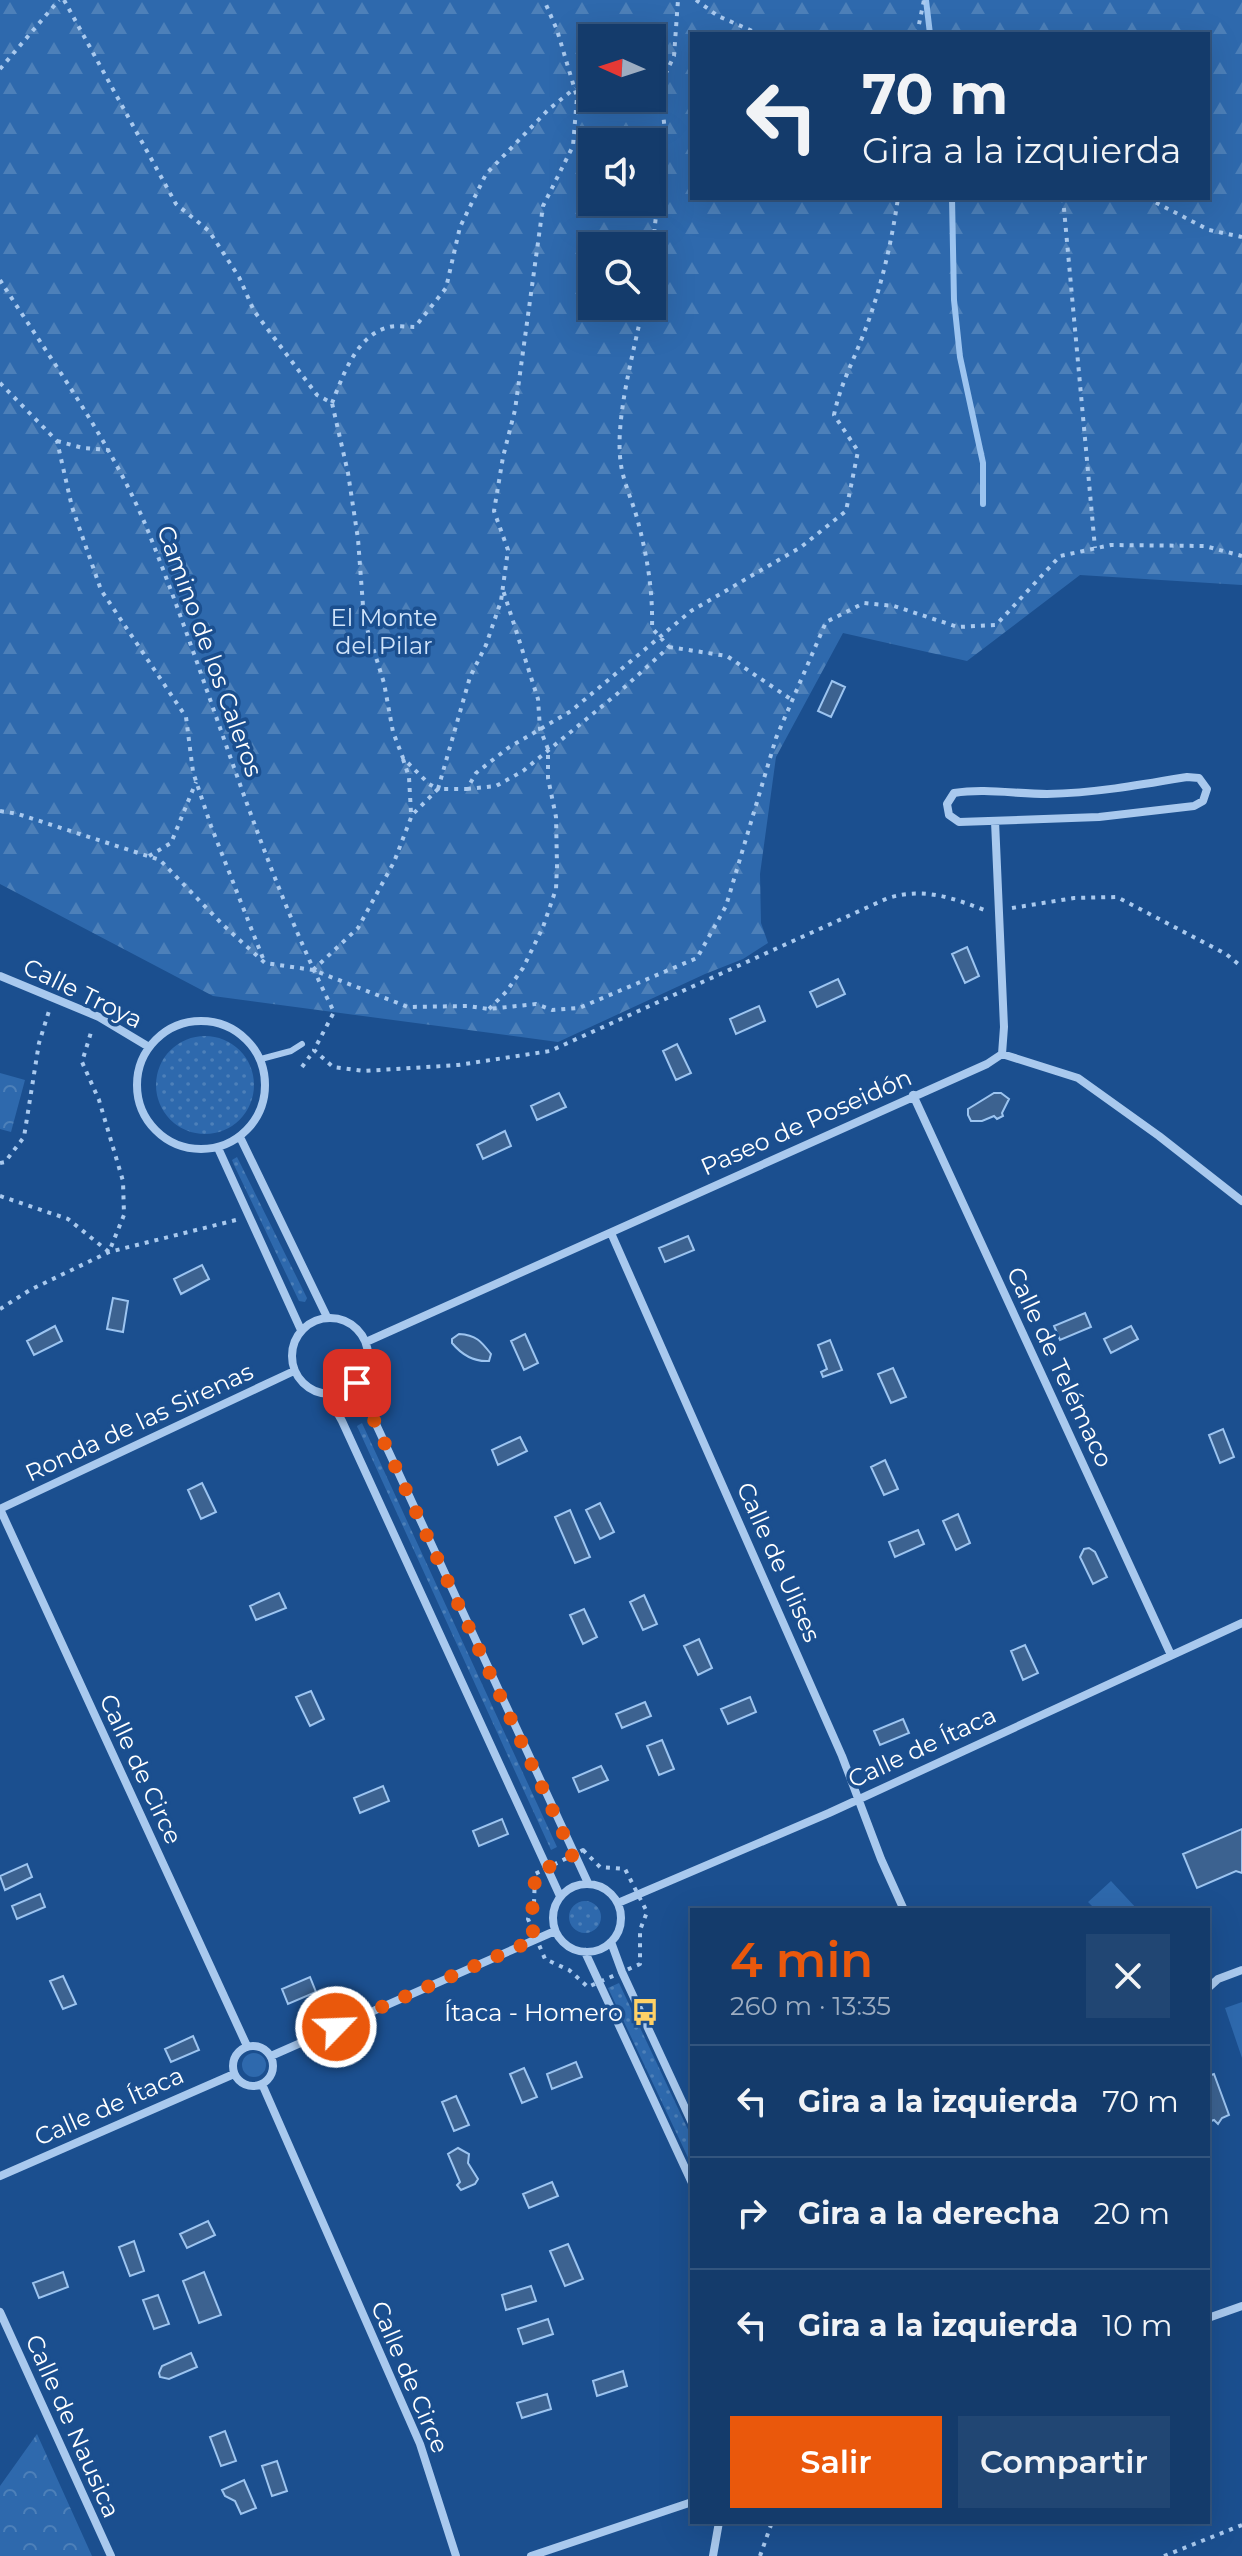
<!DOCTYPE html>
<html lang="es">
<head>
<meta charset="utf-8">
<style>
  :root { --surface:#143b6b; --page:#214673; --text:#f1f3f6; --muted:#9dadc1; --line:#33557e; --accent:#ea580c }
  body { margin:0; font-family:Montserrat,sans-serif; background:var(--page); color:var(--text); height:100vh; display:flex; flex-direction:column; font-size:30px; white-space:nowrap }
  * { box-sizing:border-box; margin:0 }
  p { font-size:26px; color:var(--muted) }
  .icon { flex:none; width:44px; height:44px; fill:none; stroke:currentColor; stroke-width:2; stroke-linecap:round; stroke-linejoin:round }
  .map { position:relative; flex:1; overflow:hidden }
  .side { position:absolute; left:690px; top:1908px; width:520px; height:616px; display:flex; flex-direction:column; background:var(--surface); border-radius:0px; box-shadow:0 8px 32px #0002,0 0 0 2px var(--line) }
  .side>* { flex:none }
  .top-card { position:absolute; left:690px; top:32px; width:520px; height:168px; border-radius:0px; box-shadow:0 8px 32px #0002,0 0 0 2px var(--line); background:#143b6b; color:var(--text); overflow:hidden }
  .needle { width:52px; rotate:273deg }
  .fabs { position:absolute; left:578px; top:24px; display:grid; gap:16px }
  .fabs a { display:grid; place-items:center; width:88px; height:88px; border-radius:0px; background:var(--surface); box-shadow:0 8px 32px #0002,0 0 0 2px var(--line); font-size:40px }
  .pin { position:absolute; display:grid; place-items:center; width:68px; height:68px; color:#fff; margin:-34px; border-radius:16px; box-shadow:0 4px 12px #0006 }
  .me { position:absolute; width:88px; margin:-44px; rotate:66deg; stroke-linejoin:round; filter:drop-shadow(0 0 6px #0008) }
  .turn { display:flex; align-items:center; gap:28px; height:168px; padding:0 40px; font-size:36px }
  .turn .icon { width:104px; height:104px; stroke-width:2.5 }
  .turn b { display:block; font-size:56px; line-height:68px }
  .round { display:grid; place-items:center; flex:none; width:84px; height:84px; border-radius:0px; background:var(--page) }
  .overview { display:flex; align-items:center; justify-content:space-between; height:136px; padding:0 40px }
  h1 { font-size:48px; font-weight:600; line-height:60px; color:var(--accent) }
  .primary-button { display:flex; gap:16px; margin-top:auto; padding:16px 40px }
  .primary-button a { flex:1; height:92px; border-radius:0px; background:var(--accent); color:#fff; font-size:32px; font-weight:600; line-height:92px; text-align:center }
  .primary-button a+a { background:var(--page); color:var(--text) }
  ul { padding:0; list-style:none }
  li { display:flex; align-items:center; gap:24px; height:112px; padding:0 40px; border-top:2px solid var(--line) }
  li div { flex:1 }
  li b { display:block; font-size:30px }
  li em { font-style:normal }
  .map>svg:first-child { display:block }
  .grass { fill:url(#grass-dots) }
  .forest { fill:url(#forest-firs); fill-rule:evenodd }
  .park { fill:url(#park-crowns) }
  .garden { fill:#2e69ad }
  .water { fill:#3c6290; stroke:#9cc4f0; stroke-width:2 }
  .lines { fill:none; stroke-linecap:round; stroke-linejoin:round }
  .stream { stroke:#9cc4f0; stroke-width:6 }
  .path { stroke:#a9c9ee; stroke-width:4; stroke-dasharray:4 6; stroke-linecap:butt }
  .lane { stroke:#a9c9ee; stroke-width:6 }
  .street { stroke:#a9c9ee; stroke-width:8 }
  .route { stroke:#ea580c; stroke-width:14; stroke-dasharray:0 25.2 }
  .labels { text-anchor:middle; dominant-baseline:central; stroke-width:7; stroke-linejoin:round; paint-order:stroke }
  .park-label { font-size:24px; fill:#cfe3fa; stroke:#1b4f8f }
  .street-label { font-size:24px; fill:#fff; stroke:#1b4f8f }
  .poi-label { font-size:24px; fill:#fff; stroke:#1b4f8f; text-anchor:end }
</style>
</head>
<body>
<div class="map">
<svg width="1242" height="2556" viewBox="0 0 1242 2556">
  <defs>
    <pattern id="grass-dots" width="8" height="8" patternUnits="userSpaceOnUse" patternTransform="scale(2)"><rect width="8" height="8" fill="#2e69ad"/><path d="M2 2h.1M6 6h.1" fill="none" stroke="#4d80b9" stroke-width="1.8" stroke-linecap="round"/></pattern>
    <pattern id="forest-firs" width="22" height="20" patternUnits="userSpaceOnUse" patternTransform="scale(2)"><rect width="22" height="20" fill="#2e69ad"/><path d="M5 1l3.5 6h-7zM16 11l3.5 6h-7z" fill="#4d80b9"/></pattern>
    <pattern id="park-crowns" width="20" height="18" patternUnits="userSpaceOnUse" patternTransform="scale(2)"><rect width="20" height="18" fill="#2e69ad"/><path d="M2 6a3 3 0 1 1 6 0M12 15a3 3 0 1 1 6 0" fill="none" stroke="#4d80b9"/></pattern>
  </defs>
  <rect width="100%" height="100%" fill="#1b4f8f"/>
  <path class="grass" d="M156 1085a49 49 0 1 1 98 0a49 49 0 1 1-98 0Z
    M237,1157L307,1298L305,1302L299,1301L234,1165L232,1160Z
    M362,1423L557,1847L551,1850L357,1426Z
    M569 1917a16 16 0 1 1 32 0a16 16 0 1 1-32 0Z
    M619,1983L692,2138V2166L608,1988Z"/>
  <path class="forest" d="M0,0H1242V585L1080,575L967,661L843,633L776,757L760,874L761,923L768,943L743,959L705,974L558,1042L213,996L0,884ZM692,34H1208V198H692ZM592,38H652V98H592ZM592,142H652V202H592ZM592,246H652V306H592Z"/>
  <path class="park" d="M0,1073L25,1080L11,1132L0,1129Z
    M37,2434L92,2556H0V2486Z"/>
  <path class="garden" d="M1111,1881L1138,1910H1096L1088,1902Z
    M1242,2002V2058L1225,2008Z
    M242 2065a12 12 0 1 1 24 0a12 12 0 1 1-24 0Z"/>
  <path class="water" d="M832,681L845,687L831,717L818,711Z
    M967,947L979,976L965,983L952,954Z
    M838,979L845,994L817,1007L810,992Z
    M759,1006L765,1021L736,1034L730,1019Z
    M677,1044L691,1073L676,1080L663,1051Z
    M559,1093L566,1107L537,1120L531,1106Z
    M994,1093H1001L1009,1099L1002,1113L1003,1116L997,1119L994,1116L982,1121H971L968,1115V1109Z
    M505,1131L511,1146L483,1159L477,1145Z
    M688,1236L694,1250L665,1262L659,1248Z
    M202,1265L209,1279L181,1294L174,1279Z
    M113,1298L128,1301L123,1332L107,1329Z
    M1085,1313L1091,1327L1060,1340L1054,1326Z
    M55,1326L62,1341L34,1355L27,1341Z
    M1131,1326L1138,1339L1111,1353L1104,1339Z
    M459,1334C476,1335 481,1341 491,1354L489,1361C473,1362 462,1355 452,1343V1339Z
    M525,1334L538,1363L524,1370L511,1341Z
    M830,1340L842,1370L823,1377L821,1372L827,1369L818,1345Z
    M893,1368L906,1397L891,1403L878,1374Z
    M1223,1429L1234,1457L1220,1463L1209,1435Z
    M520,1437L527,1451L498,1465L492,1450Z
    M885,1460L898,1489L884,1495L871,1467Z
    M202,1483L216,1512L201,1519L188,1490Z
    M600,1503L614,1532L600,1539L586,1510Z
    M570,1510L590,1557L575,1563L555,1517Z
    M958,1514L970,1543L956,1550L943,1521Z
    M918,1530L924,1544L895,1557L889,1542Z
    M1089,1548L1095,1552L1107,1577L1093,1584L1080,1557L1084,1549Z
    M279,1593L286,1608L256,1620L250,1606Z
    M644,1595L657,1624L643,1630L630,1602Z
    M584,1609L597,1637L583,1644L570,1615Z
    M699,1639L712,1668L698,1675L684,1646Z
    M1025,1645L1038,1673L1023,1680L1011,1651Z
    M311,1691L324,1719L310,1726L296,1697Z
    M750,1697L756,1712L728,1724L721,1709Z
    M645,1702L651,1716L622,1728L616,1714Z
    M903,1719L909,1733L880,1745L874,1731Z
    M662,1740L674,1769L659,1775L647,1746Z
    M601,1766L608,1780L579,1792L573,1778Z
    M383,1786L389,1801L360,1813L354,1798Z
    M502,1819L508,1834L479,1846L473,1831Z
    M1242,1829V1873L1236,1871L1197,1888L1183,1854Z
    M27,1864L32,1877L5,1890L0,1876Z
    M40,1894L45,1907L17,1919L12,1906Z
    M63,1976L76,2004L63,2009L50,1981Z
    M310,1977L316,1992L288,2004L282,1989Z
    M193,2036L199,2050L171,2062L165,2049Z
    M576,2062L582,2077L552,2089L547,2074Z
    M524,2068L537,2097L522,2103L510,2074Z
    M1214,2074L1229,2115L1222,2118L1218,2124L1214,2120L1208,2122V2076Z
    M456,2096L469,2125L454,2131L442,2102Z
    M458,2148L469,2154L468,2163L478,2179L475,2184L461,2190L457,2185L460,2182L448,2154Z
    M552,2182L558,2196L529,2208L523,2194Z
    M208,2221L215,2235L187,2248L180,2234Z
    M134,2241L144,2271L130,2276L119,2247Z
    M568,2244L583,2279L565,2286L550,2251Z
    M63,2272L68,2287L39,2298L33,2283Z
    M204,2272L221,2315L199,2323L183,2281Z
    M531,2286L536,2301L506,2310L502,2295Z
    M158,2295L169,2324L154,2329L143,2300Z
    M548,2319L553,2334L523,2344L518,2329Z
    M191,2353L197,2367L169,2379L160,2377L159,2373L162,2366Z
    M623,2371L627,2386L597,2396L593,2381Z
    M547,2394L551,2409L522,2418L517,2403Z
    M225,2431L236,2461L221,2466L210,2437Z
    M277,2461L287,2491L272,2496L262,2466Z
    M244,2480L256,2508L241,2514L235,2501L225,2496L222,2490Z"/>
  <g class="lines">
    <path class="stream" d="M926,0L930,34
      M952,198L954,300L960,357L983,463V504"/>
    <path class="path" d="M64,0L176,204L209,231L239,277L254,311L317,395L332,403L348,473L358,539L364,619L384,683L393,732L403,758L429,784L438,789L470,677L486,645L501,601L508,550L494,511L503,457L515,410L543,206L573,146L577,97L557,30L544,0
      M696,0L718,16L759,34
      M917,34L924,0
      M0,69L59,0
      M1063,198L1095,548
      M1147,198L1209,230L1242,237
      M652,253L665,131L662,105L665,75L674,56L678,0
      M0,280C52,362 114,445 150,536C213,694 258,860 334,1012L314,1050L333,1067L364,1071L458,1065L550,1051L888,898C924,887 953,898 987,911
      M0,383L57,441L72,507L101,590L186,717L193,772L211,826L264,961
      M332,403C343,376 356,335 389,327C396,325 407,327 415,327L446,288L460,227L486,174L548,110L575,88
      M57,441L83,448L108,450
      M669,647L727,656L792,700
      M403,759L409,777L411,813
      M467,789L496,786L523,771L617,694L669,647L652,628C653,590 647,555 637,518C632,500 624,484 621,465C614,420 634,352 643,306
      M0,811L18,814L160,860L223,925L265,963L313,970L408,1007L467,1006L489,1009L536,1004L552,1010L579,1008L697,958L726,906L776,738L826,622L864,603L894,606L958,627L996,625L1060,556L1111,545L1205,546L1242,556
      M149,856L171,843L196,782
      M1012,908L1074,898L1117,897L1226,954L1242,967
      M313,970L358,928L394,862L412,815L438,789H467L476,773L508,748L571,711L691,611L801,547L846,511L858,451L834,415C840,386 851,366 862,338C880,293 891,246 898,198
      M489,1009L506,992L523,968L543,927L556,889L557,866L556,817L548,778V749L540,729L538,699L503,590
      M302,1067L310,1056
      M0,1163L5,1162L24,1137L39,1043L49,1011
      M0,1196L68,1219L109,1252L124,1215L123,1181L99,1100L82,1062L92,1029
      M0,1309L30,1290L109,1252L236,1220
      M583,1850L600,1867L625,1869L647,1912L640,1930V1964L588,1987L569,1970L545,1959L528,1919L534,1904L535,1874Z
      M760,2556L772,2522
      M1164,2556L1242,2525"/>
    <path class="lane" d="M261,1059L291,1051L302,1044"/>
    <path class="street" d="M1187,777L1199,778L1207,789L1203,801L1194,806L1099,817L959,822L949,815L947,804L954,793C985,788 1016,794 1047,794C1094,793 1140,785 1187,777Z
      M995,821L1004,1027L1002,1054
      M0,976L99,1017L149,1047
      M137 1085a64 64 0 1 1 128 0a64 64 0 1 1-128 0Z
      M913,1095L1171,1655
      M240,1137L327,1317
      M218,1148L301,1330
      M611,1233L842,1756L881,1859L904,1910
      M292 1356a38 38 0 1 1 76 0a38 38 0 1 1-76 0Z
      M366,1342L987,1064L1002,1054L1078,1078L1159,1136L1242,1201
      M357,1383L588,1883
      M327,1394L342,1421L560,1896
      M0,1509L247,2046
      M0,1509L294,1371
      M553 1918a34 34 0 1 1 68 0a34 34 0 1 1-68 0Z
      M618,1903L829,1813L1242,1623
      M611,1942L622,1972L692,2123
      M585,1952L692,2183
      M1208,1988L1218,1979L1242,1970
      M233 2066a20 20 0 1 1 40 0a20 20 0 1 1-40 0Z
      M271,2056L555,1931
      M262,2084L420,2444L456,2556
      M0,2176L234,2074
      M0,2312L111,2556
      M1208,2318L1242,2306
      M531,2556L692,2502
      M713,2556L719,2522"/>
  </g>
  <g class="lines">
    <path class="route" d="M336,2027L536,1939L528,1919L534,1904L535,1874L573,1855L357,1383"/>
  </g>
  <defs>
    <g id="bus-bare" transform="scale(2.16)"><path d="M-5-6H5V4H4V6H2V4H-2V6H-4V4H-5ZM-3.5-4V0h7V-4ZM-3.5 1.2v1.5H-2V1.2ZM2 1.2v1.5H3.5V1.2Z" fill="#ffd166" stroke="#1b4f8f" stroke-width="2.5" paint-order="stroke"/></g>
  </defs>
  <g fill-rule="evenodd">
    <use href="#bus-bare" x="645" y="2012"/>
  </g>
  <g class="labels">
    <g class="park-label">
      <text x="384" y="617">El Monte<tspan x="384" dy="28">del Pilar</tspan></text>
    </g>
    <g class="street-label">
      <text transform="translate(210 651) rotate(70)">Camino de los Caleros</text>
      <text transform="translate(83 993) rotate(26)">Calle Troya</text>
      <text transform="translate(806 1122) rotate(-24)">Paseo de Poseidón</text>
      <text transform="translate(1060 1367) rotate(65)">Calle de Telémaco</text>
      <text transform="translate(139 1422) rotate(-25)">Ronda de las Sirenas</text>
      <text transform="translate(779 1562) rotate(66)">Calle de Ulises</text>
      <text transform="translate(922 1747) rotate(-25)">Calle de Ítaca</text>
      <text transform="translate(141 1769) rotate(65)">Calle de Circe</text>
      <text transform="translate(109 2106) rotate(-24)">Calle de Ítaca</text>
      <text transform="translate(410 2377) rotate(67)">Calle de Circe</text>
      <text transform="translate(73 2426) rotate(66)">Calle de Nausica</text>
    </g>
    <g class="poi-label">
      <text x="623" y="2012">Ítaca - Homero</text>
    </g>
  </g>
</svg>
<div class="fabs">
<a><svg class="needle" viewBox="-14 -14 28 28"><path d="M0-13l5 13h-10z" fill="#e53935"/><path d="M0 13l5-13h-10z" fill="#9dadc1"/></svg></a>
<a><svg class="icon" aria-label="sound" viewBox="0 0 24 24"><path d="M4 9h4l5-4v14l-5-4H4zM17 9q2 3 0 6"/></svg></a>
<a><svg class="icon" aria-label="search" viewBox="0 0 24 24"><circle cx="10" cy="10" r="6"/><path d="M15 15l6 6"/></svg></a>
</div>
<div class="pin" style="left:357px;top:1383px;background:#d93025"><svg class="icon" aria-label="arrive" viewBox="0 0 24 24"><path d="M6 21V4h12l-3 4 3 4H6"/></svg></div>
<svg class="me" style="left:336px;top:2027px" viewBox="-20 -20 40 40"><circle r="17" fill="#ea580c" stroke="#fff" stroke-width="3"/><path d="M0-11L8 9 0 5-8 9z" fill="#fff"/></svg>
<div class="top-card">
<div class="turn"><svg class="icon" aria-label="left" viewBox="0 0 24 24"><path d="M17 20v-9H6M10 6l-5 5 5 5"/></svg><div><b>70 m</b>Gira a la izquierda</div></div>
</div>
<section class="side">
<div class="overview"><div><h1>4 min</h1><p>260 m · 13:35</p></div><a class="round"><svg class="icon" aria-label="close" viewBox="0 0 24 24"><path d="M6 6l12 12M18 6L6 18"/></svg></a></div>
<ul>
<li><svg class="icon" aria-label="left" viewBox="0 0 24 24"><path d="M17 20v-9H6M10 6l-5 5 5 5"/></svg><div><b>Gira a la izquierda</b></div><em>70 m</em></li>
<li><svg class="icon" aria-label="right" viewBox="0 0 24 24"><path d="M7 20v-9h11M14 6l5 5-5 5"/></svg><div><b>Gira a la derecha</b></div><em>20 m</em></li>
<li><svg class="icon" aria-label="left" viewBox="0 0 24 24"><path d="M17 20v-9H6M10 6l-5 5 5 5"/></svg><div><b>Gira a la izquierda</b></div><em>10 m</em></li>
</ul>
<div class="primary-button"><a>Salir</a><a>Compartir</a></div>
</section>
</div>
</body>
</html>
